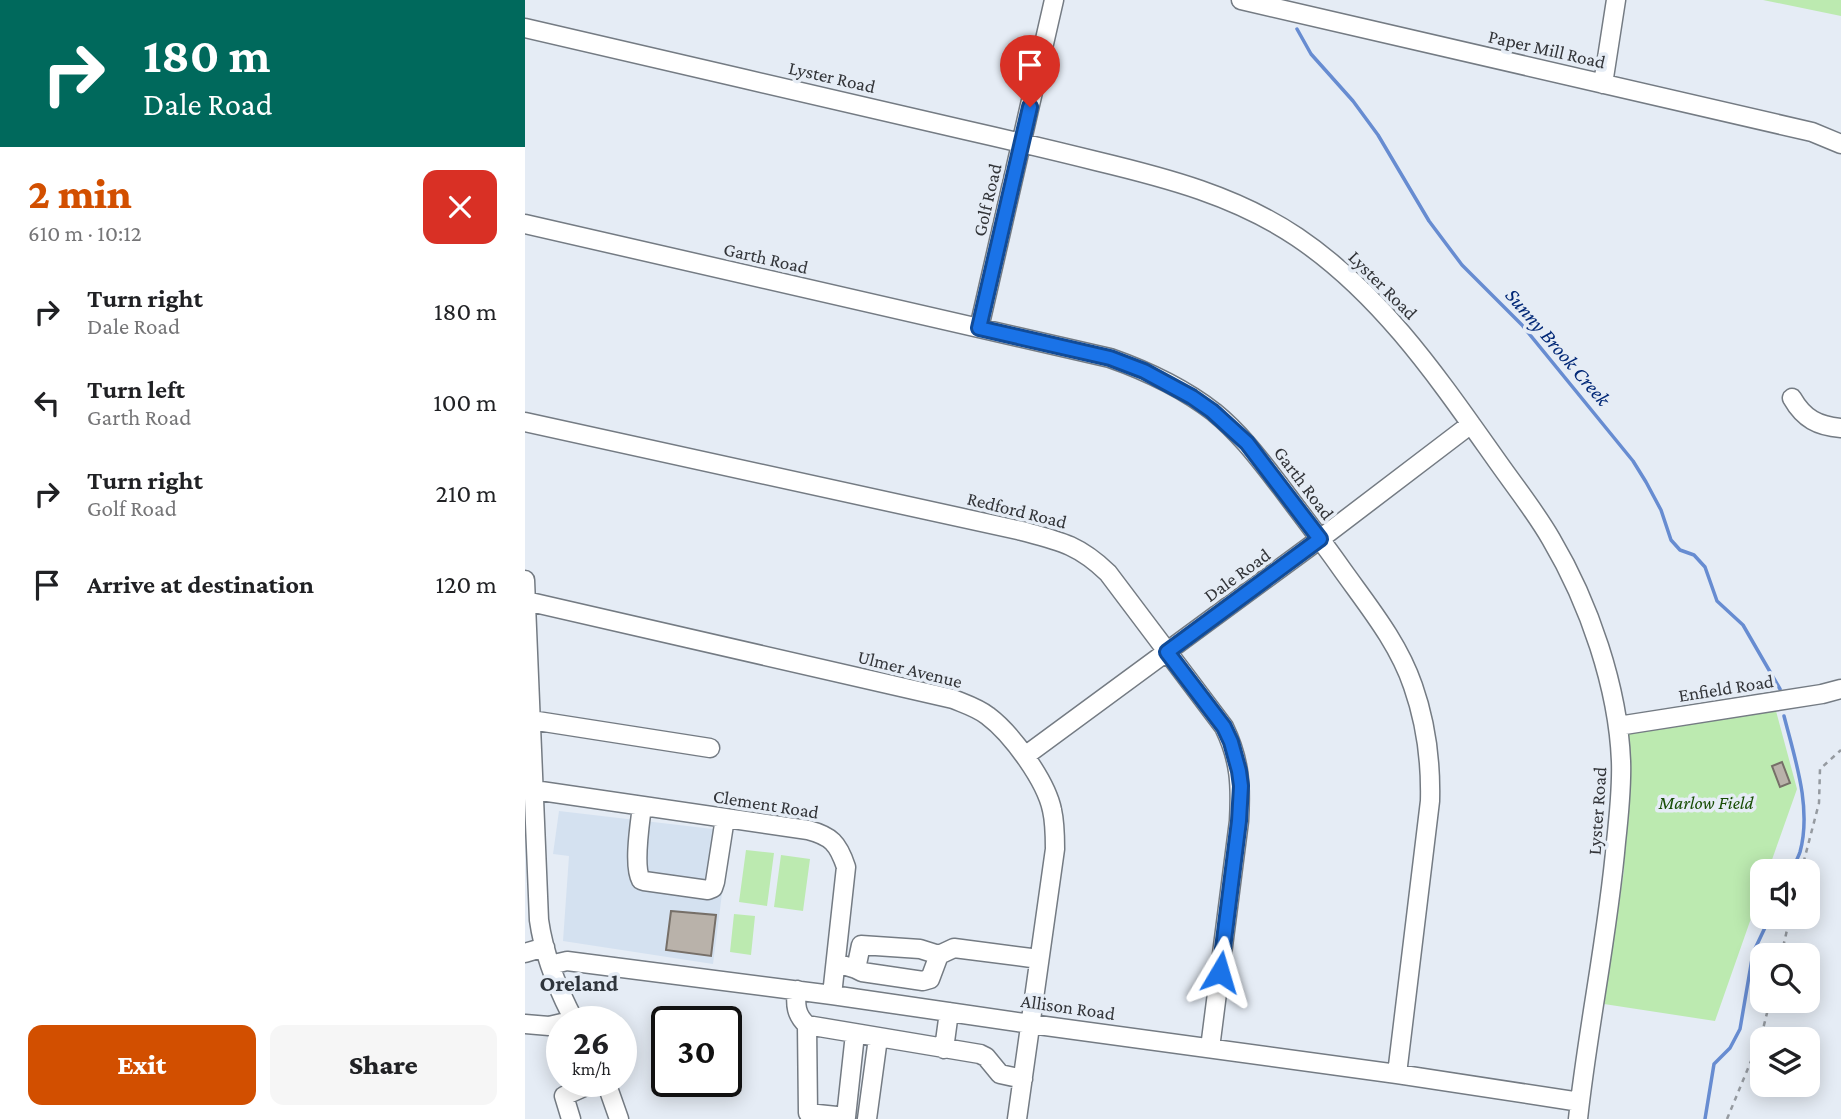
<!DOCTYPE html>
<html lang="en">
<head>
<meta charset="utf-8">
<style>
  :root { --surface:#fff; --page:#f6f6f6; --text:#202124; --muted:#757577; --accent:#d24f00 }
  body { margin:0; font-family:"Crimson Pro",serif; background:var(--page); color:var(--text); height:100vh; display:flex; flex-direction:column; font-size:26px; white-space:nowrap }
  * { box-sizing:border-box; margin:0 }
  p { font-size:23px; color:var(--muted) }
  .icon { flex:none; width:38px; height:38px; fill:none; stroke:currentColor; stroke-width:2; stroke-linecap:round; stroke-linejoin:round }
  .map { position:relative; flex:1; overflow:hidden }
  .drawer { display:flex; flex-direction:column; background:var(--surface); width:525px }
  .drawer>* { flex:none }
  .hud { background:#00695c; color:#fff; overflow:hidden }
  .controls { position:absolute; left:1225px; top:859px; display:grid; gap:14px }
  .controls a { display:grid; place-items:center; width:70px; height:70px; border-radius:14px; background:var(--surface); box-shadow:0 4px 18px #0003; font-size:35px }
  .speed { position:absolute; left:21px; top:1006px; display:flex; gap:14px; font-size:35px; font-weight:700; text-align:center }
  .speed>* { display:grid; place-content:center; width:91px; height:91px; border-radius:50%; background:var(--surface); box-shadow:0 4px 18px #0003; line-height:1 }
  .speed small { font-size:18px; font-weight:400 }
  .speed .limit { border:4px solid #111; border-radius:10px; background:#fff; color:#111 }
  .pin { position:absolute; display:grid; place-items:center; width:60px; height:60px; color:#fff; margin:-72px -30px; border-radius:50% 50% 50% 0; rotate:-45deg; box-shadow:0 0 7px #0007 }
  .pin .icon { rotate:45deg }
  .me { position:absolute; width:77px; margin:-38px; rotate:7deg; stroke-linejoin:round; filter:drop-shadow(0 0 5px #0008) }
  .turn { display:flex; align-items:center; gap:24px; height:147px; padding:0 28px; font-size:32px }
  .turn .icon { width:91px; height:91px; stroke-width:2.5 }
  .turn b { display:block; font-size:49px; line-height:60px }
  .round { display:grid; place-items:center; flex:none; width:74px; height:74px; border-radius:14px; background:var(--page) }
  .overview { display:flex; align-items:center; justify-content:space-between; height:119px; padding:0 28px }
  h1 { font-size:42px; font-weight:800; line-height:52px; color:var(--accent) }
  .action { display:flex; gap:14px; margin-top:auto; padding:14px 28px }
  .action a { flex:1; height:80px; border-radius:14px; background:var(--accent); color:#fff; font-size:28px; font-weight:800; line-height:80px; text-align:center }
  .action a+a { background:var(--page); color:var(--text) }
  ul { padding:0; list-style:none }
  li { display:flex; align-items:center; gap:21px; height:91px; padding:0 28px }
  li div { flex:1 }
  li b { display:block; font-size:26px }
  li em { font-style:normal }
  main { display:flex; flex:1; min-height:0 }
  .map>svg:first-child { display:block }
  .built { fill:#d4e1f0 }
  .green { fill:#bceab0 }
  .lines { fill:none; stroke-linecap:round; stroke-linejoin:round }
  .stream { stroke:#678cd1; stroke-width:3.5 }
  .building { fill:#b9b2aa; stroke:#766f68; stroke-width:2 }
  .minor-casing { stroke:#747b83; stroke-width:21 }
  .path { stroke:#959aa0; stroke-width:2.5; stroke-dasharray:5 5; stroke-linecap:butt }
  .minor { stroke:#fff; stroke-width:18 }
  .route-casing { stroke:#114b97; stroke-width:18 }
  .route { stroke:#1a73e8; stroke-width:12 }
  .labels { text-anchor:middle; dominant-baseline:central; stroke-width:7; stroke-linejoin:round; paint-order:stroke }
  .street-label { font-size:19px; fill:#323438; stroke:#e5ecf5 }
  .park-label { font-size:19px; font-style:italic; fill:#184d05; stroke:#e5ecf5 }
  .water-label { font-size:21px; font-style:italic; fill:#012776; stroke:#e5ecf5 }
  .quarter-label { font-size:23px; font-weight:bold; fill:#2f353c; stroke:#e5ecf5 }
</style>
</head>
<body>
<main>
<section class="drawer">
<div class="hud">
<div class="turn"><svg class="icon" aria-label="right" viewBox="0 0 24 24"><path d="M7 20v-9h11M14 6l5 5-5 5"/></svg><div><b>180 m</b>Dale Road</div></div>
</div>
<div class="overview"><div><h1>2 min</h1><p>610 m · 10:12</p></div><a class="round" style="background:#d93025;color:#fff"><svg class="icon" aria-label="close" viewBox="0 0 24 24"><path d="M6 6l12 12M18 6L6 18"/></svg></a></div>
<ul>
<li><svg class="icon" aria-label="right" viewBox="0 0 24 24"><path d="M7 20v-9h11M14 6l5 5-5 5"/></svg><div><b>Turn right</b><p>Dale Road</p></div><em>180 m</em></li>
<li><svg class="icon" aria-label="left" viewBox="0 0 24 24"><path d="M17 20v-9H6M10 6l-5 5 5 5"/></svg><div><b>Turn left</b><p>Garth Road</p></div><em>100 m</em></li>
<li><svg class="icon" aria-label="right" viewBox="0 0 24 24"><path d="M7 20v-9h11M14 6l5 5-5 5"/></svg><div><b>Turn right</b><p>Golf Road</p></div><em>210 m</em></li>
<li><svg class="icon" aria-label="arrive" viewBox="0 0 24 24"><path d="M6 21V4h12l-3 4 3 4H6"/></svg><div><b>Arrive at destination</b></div><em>120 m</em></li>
</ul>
<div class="action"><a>Exit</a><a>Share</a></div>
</section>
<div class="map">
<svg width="1316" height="1119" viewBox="0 0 1316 1119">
  <rect width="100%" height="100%" fill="#e5ecf5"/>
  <path class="built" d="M34,811L205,831L188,964L38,941L44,856L28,854Z"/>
  <path class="green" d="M1238,0H1316V16Z
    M1251,711L1272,789L1243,871L1237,872V887L1190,1021L1079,1004L1099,870L1101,731Z
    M221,850L249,853L242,906L214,902Z
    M256,855L285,859L278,911L249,907Z
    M209,914L230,916L226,955L205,952Z"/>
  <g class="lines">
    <path class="stream" d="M772,29L786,54L828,101L853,135L904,221L937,265L997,325L1108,461L1121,482L1136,510L1146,540L1155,550L1169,555L1180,567L1192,601L1218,625L1255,689
      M1259,716C1270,759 1287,808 1275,852C1273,858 1269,865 1266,872
      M1180,1119L1189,1064L1205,1048L1215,1029L1228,953L1245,917"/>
  </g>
  <path class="building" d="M1257,762L1265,783L1255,787L1247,766Z
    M146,911L191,915L186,956L141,950Z
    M191,1010L215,1013L207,1065L201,1064V1022H189Z"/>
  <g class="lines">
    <g class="minor-casing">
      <path id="minor" d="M716,0L1287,132L1316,144
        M0,28C147,62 293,96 440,130C484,140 527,150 571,161C642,178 711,196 772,237C858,295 916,382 975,465C992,489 1011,513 1026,539C1064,603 1093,687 1096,761C1097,788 1094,815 1091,842C1083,935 1063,1026 1053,1119
        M1078,84L1091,0
        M0,224L585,358C622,371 658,388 689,412C716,434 735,460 756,487C776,514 797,541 816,568C843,606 873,642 888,686C901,723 906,762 905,801L872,1074
        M454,328L529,0
        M1267,398C1279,419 1293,426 1316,428
        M0,422L497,531C535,541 554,545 583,573L699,727C715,760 716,785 714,821L685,1048
        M0,580L14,920C19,956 33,990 50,1022
        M1,601L428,699C440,704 453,708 463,716C487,734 521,781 527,810C530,823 530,836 530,849L492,1119
        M6,720L185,748
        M1093,726L1297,694L1316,689
        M500,756L795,539L946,424
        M9,790L283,830C306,836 313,843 321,867L307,995
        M117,806C115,823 108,866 116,880L119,881L183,890L188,888L190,882L200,818
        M0,953L20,947
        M311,963L331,969L337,972L398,981L405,979L414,955L429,948L514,959
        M25,965L42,961L307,995L506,1024L872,1074L1055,1102
        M331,969L336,945L395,949L414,955
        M272,990C270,1005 271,1015 282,1025L455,1054L461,1057L475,1074L498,1079
        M0,1024L24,1026L37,1023
        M282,1025L283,1113L321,1117L330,1034
        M419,1049L424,1012
        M81,1082L94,1119
        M46,1119L39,1096L70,1082
        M342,1119L353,1038"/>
    </g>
    <path class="path" d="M1276,872L1294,803L1295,769L1316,750
      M1256,956L1265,917
      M1202,1119L1236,1037L1245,1001"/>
    <use href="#minor" class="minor"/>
  </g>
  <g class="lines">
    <g class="route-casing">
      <path id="route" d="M505,107L454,328L585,358L619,371L667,397L687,411L722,443L795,539L642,652L699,727L706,742L714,771L716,786L714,821L695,972"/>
    </g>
    <use href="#route" class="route"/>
  </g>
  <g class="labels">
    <g class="street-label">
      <text transform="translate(1022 49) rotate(13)">Paper Mill Road</text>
      <text transform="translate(307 77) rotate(13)">Lyster Road</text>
      <text transform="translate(462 200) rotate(-77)">Golf Road</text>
      <text transform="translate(241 258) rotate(13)">Garth Road</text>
      <text transform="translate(858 285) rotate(45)">Lyster Road</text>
      <text transform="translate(779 483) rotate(53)">Garth Road</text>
      <text transform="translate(492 510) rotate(14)">Redford Road</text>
      <text transform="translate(712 575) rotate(-36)">Dale Road</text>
      <text transform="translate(385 669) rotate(14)">Ulmer Avenue</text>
      <text transform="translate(1201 688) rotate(-9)">Enfield Road</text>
      <text transform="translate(241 804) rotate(9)">Clement Road</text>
      <text transform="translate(1072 811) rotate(-86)">Lyster Road</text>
      <text transform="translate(543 1007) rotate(8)">Allison Road</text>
    </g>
    <g class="park-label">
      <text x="1181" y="802">Marlow Field</text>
    </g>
    <g class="water-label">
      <text transform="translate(1033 347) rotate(49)">Sunny Brook Creek</text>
    </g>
    <g class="quarter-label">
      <text x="54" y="983">Oreland</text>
    </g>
  </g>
</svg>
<div class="controls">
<a><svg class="icon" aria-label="sound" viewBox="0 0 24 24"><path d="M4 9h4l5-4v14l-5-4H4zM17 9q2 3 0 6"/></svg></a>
<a><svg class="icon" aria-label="search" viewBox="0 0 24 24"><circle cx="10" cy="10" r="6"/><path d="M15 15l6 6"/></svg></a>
<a><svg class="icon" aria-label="layers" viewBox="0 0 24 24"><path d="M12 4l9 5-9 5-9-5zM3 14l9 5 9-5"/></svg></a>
</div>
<div class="speed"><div>26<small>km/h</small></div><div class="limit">30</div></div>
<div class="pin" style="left:505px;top:107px;background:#d93025"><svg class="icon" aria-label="arrive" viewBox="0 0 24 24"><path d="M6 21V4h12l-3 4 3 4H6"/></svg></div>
<svg class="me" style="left:695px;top:972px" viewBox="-20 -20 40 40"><path d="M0-17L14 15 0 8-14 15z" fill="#1a73e8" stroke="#fff" stroke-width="4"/></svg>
</div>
</main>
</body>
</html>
